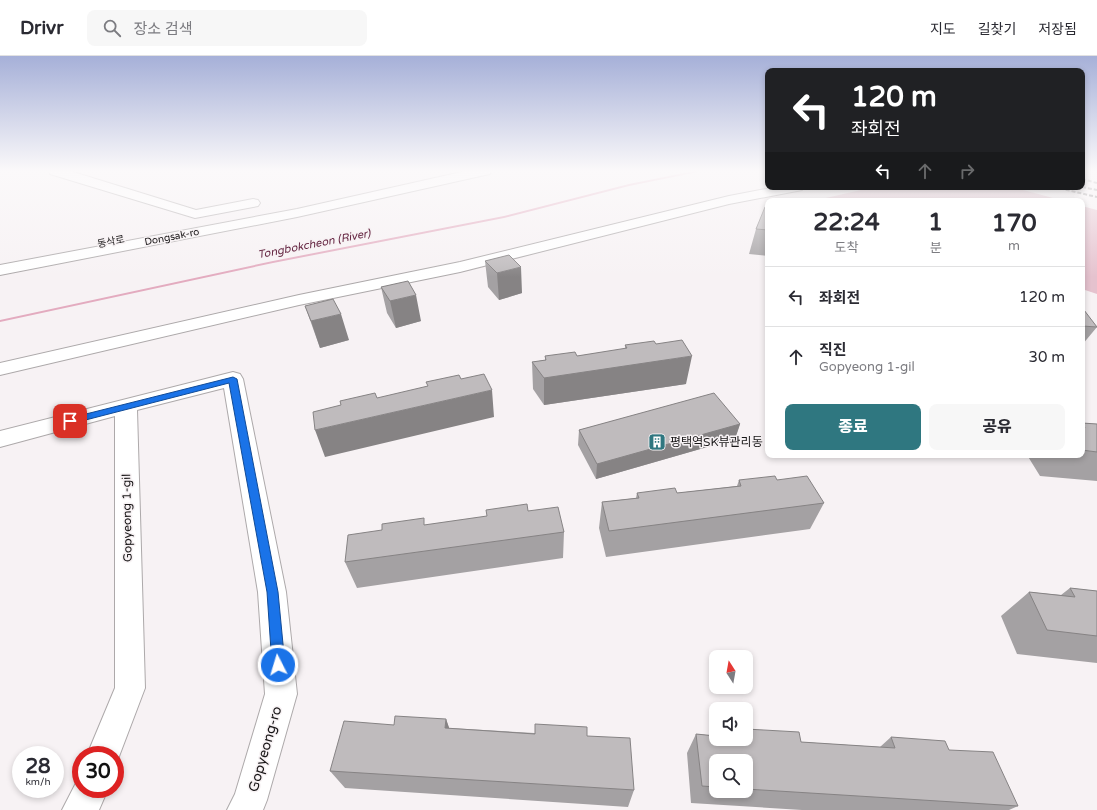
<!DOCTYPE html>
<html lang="ko">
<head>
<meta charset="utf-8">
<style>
  :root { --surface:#fff; --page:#f7f7f7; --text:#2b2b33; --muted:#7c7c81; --line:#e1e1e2; --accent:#2f7780 }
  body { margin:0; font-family:"Varela Round","Noto Sans KR",sans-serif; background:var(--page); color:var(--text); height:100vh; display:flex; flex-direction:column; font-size:15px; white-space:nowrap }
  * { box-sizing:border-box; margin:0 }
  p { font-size:13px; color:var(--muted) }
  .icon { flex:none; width:22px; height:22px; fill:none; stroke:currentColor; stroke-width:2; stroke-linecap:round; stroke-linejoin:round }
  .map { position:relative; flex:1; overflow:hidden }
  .side { position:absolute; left:765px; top:142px; width:320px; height:260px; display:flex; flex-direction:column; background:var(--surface); border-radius:8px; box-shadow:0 2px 6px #0003 }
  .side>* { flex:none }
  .banner { position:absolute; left:765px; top:12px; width:320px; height:122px; border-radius:8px; box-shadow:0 2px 6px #0003; background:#202124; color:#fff; overflow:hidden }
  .needle { width:26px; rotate:349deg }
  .tools { position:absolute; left:709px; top:594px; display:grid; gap:8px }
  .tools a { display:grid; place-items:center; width:44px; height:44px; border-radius:8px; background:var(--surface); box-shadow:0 2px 6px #0003; font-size:20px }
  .speed { position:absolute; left:12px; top:690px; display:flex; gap:8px; font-size:20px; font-weight:700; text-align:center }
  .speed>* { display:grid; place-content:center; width:52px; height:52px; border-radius:50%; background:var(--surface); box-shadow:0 2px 6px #0003; line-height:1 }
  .speed small { font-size:10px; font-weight:400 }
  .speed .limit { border:6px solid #d22; background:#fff; color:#111 }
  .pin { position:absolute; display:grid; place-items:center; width:34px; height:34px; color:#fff; margin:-17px; border-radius:8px; box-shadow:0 2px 6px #0006 }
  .me { position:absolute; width:44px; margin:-22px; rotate:355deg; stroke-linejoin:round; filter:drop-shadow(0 0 3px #0008) }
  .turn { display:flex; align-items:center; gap:14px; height:84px; padding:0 20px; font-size:18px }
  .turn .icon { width:52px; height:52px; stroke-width:2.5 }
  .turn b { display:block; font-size:28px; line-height:34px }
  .lanes { display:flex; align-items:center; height:38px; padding:0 20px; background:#0003; justify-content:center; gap:20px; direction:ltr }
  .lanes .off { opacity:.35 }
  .eta { display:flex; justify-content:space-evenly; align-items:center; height:68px; text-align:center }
  .eta b { font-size:24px; font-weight:800; line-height:28px }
  .primary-button { display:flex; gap:8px; margin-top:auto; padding:8px 20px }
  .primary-button a { flex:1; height:46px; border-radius:8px; background:var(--accent); color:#fff; font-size:16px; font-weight:800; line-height:46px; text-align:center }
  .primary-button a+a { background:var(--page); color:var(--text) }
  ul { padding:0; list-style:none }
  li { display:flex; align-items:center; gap:12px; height:60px; padding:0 20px; border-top:1px solid var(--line) }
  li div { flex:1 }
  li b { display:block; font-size:15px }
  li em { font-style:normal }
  header { display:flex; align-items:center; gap:24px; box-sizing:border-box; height:56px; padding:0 20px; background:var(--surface); border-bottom:1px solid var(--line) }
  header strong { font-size:19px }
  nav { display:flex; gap:22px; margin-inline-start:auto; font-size:14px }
  .search { width:280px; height:36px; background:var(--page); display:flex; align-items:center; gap:10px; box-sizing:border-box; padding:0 14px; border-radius:8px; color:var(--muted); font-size:15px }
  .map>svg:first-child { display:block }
  .green { fill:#e5c2ce }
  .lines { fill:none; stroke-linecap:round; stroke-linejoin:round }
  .stream { fill:#e3abbf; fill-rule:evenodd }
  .minor-casing { stroke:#ada9aa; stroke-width:2 }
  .minor { fill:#fff; fill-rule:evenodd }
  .rail { stroke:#827f80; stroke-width:2; stroke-dasharray:4 2; stroke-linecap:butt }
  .wall { fill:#a4a1a3; fill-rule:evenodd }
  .shaded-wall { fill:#868384 }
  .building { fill:#bfbbbd; stroke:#868384 }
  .route { fill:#1a73e8; stroke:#114b97 }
  .labels { text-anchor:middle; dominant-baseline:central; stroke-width:3; stroke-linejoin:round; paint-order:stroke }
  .far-street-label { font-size:10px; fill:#181617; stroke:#f7f2f4 }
  .far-water-label { font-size:11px; font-style:italic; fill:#601f3c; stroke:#f7f2f4 }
  .poi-label { font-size:12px; fill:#181617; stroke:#f7f2f4; text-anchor:start }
  .street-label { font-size:12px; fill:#181617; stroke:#f7f2f4 }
  .near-street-label { font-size:14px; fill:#181617; stroke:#f7f2f4 }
</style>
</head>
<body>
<header>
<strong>Drivr</strong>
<div class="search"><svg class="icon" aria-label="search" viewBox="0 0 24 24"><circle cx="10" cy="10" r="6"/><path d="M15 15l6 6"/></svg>장소 검색</div>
<nav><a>지도</a><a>길찾기</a><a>저장됨</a></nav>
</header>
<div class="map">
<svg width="1097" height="754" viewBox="0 0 1097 754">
  <rect width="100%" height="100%" fill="#f7f2f4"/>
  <path class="green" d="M874,131H1012L1064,145L817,144Z
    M1082,150L1097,154V238L1082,233Z"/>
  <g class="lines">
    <path class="stream" d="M694,115H703L629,130L504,162L273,207L0,266V264L273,205L504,160L629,128Z"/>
    <g class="minor-casing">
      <path id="minor" d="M49,115H70L196,154L253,143L258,144L260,147L258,150L253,151L195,162L50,118Z
        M466,115H491L490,118L485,119L297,161L0,219V209L297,153Z
        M776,131H804L802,134L797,135L729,148L460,216L299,249L0,319V307L299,239L460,206L729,140Z
        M233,316L240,318L243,323L286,536L297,638L267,744L263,754H227L235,738L265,638L258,536L224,332L137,354L145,632L115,711V699H87L115,632V360L0,391V375Z
        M81,720V733H108L99,754H62L79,721Z"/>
    </g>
    <use href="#minor" class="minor"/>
    <path class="rail" d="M1082,123L1097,127
      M1054,131L1097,141
      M1082,131L1097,134"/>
  </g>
  <path class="wall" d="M768,151V200L749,198L756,173Z
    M485,205L522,237L499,244L488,231Z
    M381,231L421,265L396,272L387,257Z
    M305,250L349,284L320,292Z
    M1082,254L1097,271L1082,289Z
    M656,288L686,328L544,349L533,333L532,306L545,304V300H577L625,293V289Z
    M673,349L740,368L735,383L596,423L578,389L579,374Z
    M1082,367L1097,368V425L1040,420L1027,399H1082Z
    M739,424H777L824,447L810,473L606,501L599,472L602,446L636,442L637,437H677L737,430Z
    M528,455L564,476L563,502L357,532L345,506L426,469Z
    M1070,532L1097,535V607L1017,598L1001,560L1029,536L1061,539Z
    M446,663L449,672L587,680L634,734L628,751L345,732L330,715L394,669Z
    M746,673L801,686L880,691L891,681L949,694L1018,750L1009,754H802L691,747L687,697L696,678L746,683ZM716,705H746V735H716Z"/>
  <path class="shaded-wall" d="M521,211L522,237L499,244L497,217Z
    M416,239L421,265L396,272L390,245Z
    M341,258L349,284L320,292L311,265Z
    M692,300L686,328L544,349V322Z
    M492,334L494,361L325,401L315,374Z
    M740,368L735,383L596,423L597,408Z
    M446,663L453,683L445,672Z"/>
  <path class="building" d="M765,151H768V174L756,173Z
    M509,199L521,211L497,217L485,205Z
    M408,225L416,239L390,245L381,231Z
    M333,243L341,258L311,265L305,250Z
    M1082,254H1084L1097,271L1082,270Z
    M682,284L692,300L544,322L532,306L546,304L545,300L575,296L577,300L627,292L625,289L654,285L656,288Z
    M484,318L492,334L315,374L313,356L341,349L340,345L375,337L377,342L428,330L426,326L459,319L461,323Z
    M714,337L740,368L597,408L579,374Z
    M1082,367L1097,368V396L1082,394V372H1085Z
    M775,420L777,424L807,420L824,447L609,475L602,446L639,442L637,437L675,432L677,437L741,430L739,424Z
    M527,448L528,455L558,451L564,476L345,506L348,479L382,474V468L424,462V469L487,460L486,454Z
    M1070,532L1097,535V580L1047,574L1029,536L1075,541Z
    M395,660L446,663L445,672L535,678V668L587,671V680L630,682L634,734L330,715L344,665L394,669Z
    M746,673L799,676L801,686L895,692L891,681L945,685L949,694L993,696L1018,750L746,733V705H716V731L702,730L696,678L716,680V683H746V682H748Z"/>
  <linearGradient id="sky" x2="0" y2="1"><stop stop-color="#a6b0d8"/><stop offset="0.52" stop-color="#fbf9fa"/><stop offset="1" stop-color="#fbf9fa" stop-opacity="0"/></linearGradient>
  <rect width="1097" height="221" fill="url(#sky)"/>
  <path class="route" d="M233,321L237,323L278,536L285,609L283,613L278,615L274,613L272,609L267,536L229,327L70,368L65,365L70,362Z"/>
  <defs>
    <g id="building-square" transform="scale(0.9)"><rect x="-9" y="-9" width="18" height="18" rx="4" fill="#2f7780" stroke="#f7f2f4"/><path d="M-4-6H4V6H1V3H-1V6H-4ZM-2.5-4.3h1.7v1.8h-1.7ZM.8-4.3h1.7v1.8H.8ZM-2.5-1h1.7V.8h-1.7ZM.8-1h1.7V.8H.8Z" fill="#fff"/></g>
  </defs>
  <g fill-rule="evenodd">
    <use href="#building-square" x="657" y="386"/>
  </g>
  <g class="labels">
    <g class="far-street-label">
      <text transform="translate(172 181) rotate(-11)">Dongsak-ro</text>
      <text transform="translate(111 186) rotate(-11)">동삭로</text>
    </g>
    <g class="far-water-label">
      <text transform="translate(314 188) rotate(-11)">Tongbokcheon (River)</text>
    </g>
    <g class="poi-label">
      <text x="670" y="386">평택역SK뷰관리동</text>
    </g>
    <g class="street-label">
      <text transform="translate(127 462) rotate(-91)">Gopyeong 1-gil</text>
    </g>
    <g class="near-street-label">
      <text transform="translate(265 693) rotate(-74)">Gopyeong-ro</text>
    </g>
  </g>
</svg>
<div class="tools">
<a><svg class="needle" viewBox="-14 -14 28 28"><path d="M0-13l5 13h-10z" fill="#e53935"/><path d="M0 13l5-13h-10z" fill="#7c7c81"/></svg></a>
<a><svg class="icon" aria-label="sound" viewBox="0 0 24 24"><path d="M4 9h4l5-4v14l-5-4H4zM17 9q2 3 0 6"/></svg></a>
<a><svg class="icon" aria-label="search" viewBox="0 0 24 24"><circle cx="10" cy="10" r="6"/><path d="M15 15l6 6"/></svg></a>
</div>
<div class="speed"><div>28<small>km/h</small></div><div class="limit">30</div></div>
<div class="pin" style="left:70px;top:365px;background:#d93025"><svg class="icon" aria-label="arrive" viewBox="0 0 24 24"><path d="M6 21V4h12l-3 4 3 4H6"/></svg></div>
<svg class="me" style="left:278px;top:609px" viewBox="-20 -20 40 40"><circle r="17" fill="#1a73e8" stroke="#fff" stroke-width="3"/><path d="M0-11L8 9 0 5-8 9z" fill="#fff"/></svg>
<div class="banner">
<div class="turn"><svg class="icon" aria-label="left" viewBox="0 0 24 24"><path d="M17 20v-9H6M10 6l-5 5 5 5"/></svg><div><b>120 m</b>좌회전</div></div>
<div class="lanes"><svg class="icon" aria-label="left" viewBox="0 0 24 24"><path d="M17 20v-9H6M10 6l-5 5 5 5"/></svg><svg class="icon off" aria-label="ahead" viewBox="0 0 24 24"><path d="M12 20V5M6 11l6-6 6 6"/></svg><svg class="icon off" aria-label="right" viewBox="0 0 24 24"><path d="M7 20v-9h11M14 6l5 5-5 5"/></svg></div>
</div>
<section class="side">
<div class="eta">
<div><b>22:24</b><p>도착</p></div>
<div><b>1</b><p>분</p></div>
<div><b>170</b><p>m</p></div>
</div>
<ul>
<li><svg class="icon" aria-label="left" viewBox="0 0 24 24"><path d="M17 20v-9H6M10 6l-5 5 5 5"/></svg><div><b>좌회전</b></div><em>120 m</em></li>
<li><svg class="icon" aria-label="ahead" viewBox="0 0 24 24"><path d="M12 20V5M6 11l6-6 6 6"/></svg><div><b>직진</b><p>Gopyeong 1-gil</p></div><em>30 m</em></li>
</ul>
<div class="primary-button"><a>종료</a><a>공유</a></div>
</section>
</div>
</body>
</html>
